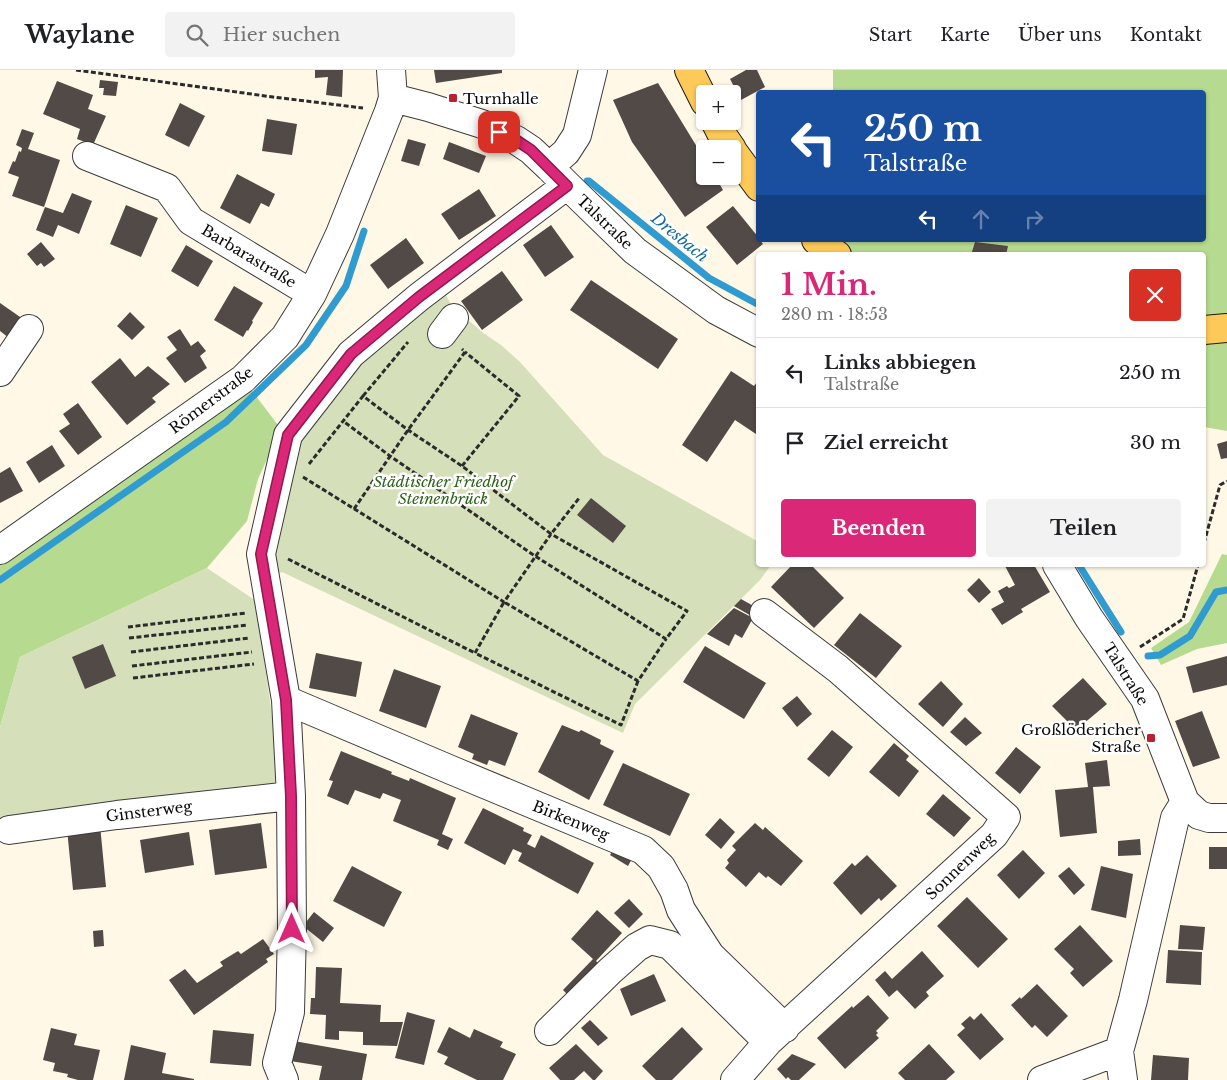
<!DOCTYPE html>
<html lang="de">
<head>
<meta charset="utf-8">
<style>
  :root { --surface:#fff; --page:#f2f2f2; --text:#202124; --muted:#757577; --line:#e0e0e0; --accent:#db2777 }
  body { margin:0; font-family:"Libre Baskerville",serif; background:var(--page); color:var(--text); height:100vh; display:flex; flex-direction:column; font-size:19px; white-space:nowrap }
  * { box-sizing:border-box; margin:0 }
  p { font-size:16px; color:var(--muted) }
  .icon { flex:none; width:28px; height:28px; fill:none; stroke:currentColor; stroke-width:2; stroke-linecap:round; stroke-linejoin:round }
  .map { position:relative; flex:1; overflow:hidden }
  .details { position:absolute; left:756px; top:182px; width:450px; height:315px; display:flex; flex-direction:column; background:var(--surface); border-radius:5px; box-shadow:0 1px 4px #0004 }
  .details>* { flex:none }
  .hud { position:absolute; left:756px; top:20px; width:450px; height:152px; border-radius:5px; box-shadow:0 1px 4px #0004; background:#1a4fa0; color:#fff; overflow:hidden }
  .controls { position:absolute; left:696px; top:15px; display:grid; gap:10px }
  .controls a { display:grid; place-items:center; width:45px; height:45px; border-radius:5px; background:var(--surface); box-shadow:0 1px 4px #0004; font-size:25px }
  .pin { position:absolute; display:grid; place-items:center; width:42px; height:42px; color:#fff; margin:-21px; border-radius:10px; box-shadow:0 2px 8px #0006 }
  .me { position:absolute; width:55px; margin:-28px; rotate:0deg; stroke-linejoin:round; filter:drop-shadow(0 0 4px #0008) }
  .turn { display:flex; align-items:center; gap:18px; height:105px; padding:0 25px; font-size:22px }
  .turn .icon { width:65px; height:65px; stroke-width:2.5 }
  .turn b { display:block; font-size:35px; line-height:42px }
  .lanes { display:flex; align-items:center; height:48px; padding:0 25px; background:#0003; justify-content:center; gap:25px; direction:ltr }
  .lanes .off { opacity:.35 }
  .round { display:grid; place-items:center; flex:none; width:52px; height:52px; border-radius:5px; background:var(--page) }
  .overview { display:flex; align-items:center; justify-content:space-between; height:85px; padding:0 25px }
  h1 { font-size:30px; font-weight:700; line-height:38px; color:var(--accent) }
  .primary-button { display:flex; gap:10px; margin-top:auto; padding:10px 25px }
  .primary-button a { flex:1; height:58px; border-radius:5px; background:var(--accent); color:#fff; font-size:20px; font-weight:700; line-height:58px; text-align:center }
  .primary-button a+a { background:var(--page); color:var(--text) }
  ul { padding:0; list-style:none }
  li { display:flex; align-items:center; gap:15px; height:70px; padding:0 25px; border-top:1px solid var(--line) }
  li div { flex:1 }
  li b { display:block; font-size:19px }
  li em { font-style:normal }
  header { display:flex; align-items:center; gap:30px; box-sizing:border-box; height:70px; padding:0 25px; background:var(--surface); border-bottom:1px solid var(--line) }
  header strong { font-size:24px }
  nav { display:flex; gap:28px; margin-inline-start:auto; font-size:18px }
  .search { width:350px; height:45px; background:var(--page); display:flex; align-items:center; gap:12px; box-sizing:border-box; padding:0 18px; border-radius:5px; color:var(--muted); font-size:19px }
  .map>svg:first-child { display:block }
  .forest { fill:#b6da8f }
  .cemetery { fill:#d5dfb9 }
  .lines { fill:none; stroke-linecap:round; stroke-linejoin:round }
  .stream { stroke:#2f9bd0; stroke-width:7 }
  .building { fill:#524a46 }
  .minor-casing { stroke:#3c3c3c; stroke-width:30 }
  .major-casing { stroke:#1a1a1a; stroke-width:30 }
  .path { stroke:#2b2b2b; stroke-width:3; stroke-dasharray:5 2.5; stroke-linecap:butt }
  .minor { stroke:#fff; stroke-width:28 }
  .major { stroke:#fdc958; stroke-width:28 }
  .route-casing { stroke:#8e194d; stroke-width:12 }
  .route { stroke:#db2777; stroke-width:9 }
  .poi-dot { fill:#bb1f31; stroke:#fff; stroke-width:2 }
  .labels { text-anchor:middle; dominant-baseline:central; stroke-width:5; stroke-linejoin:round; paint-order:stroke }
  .poi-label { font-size:15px; fill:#090909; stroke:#fff; text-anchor:start }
  .street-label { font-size:15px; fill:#090909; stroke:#fff }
  .park-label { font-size:15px; font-style:italic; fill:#2d611a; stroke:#fff }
  .water-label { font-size:16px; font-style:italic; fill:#12699c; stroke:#fff }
</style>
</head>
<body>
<header>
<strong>Waylane</strong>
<div class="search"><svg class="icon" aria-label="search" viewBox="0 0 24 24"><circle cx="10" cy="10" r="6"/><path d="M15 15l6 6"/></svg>Hier suchen</div>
<nav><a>Start</a><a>Karte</a><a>Über uns</a><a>Kontakt</a></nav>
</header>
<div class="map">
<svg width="1227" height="1010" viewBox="0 0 1227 1010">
  <rect width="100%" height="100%" fill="#fff8e6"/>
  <path class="forest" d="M833,0H1227V361L1204,357V185H814L821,170H1204V22H833Z
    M243,309L281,359L258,409L247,451L207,498L20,587L0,657V480Z
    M1222,484L1227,485V573L1197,579L1161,595L1151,578L1189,552Z"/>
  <path class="cemetery" d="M444,222L452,236L482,262L501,275L520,292L603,385L759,472V495H771L760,510L635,634L623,663L282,502L275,505L270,473L297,368L375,279Z
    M207,498L256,531L282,718L0,754V657L20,587Z"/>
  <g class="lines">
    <path class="stream" d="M587,111H589L709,208L759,235
      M1079,495L1121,562
      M0,510L226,352L306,275L346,216L364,161
      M1148,586L1160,585L1190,566L1216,522L1227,520"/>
  </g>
  <path class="building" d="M315,0H343L342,27L326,25L328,7L315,8Z
    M434,0H502V3L436,13Z
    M746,0H757L765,17L741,30L730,9Z
    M100,10L118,12L116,26L103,25L104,18H99Z
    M57,11L93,25L88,39L106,46L93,75L77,69L80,59L43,44Z
    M658,13L705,90V106H715L723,120L685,147L632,72L613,30Z
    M180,33L205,46L189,77L165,65Z
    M267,49L297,54L292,85L262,81Z
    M22,59L34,63L28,79L60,90L44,137L12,126L19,107L8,103L13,91L15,92L19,81L21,82L22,78L16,75Z
    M408,69L426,74L419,96L401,91Z
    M449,72L486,86L479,103L443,89Z
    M237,104L275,124L269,137L261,133L250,154L220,138Z
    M479,119L496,146L459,170L441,144Z
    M72,123L92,131L79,164L58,155L53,167L36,160L45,137L63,143Z
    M126,135L158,148L141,187L110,174Z
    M733,136L759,168V170H760L763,174L737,195L706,157Z
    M551,155L574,187L545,207L523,175Z
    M406,168L424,193L388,219L370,195Z
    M41,172L55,189L44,197L41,193L37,196L27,184Z
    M975,172L1008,176L1006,185H971Z
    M186,175L213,191L198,217L171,201Z
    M502,201L523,230L482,260L461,231Z
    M591,210L678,269L658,299L570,240Z
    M234,216L263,233L252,251L253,252L248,261L247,260L243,267L214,250Z
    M0,233L23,249L9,268L0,261Z
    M130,242L145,257L132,270L117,256Z
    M180,259L191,276L198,271L206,281L200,286L207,298L185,313L166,288L177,280L167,267Z
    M120,288L135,307L148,296L170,314L152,328L156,332L127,355L91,312Z
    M731,301L754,316L757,312L759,313V366L735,350L707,392L682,375Z
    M78,333L102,367L78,385L59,361L70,354L63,344Z
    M1227,371V388L1221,389L1217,374Z
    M52,375L65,396L39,413L26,392Z
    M10,397L23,421L0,433V403Z
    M591,428L626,456L613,473L577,445Z
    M792,495H811L844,528L814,558L771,517Z
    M1007,495H1034L1050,522L1021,539L1023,542L1002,555L991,539L1004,532L998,521L1007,516L1009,518L1015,515L1005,496Z
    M979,508L991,522L979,533L967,520Z
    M741,529L757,538L753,547L734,536Z
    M734,538L753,548L742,568L735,564L729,576L707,564Z
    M860,543L902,576L876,608L834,575Z
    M103,574L116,606L85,619L72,587Z
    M705,576L766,613L744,649L683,612Z
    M316,583L362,592L356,627L309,618Z
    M1227,586V615L1193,623L1186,597Z
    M394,599L441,616L426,658L379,641Z
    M1083,608L1107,634L1076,660L1052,636Z
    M941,611L963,634L943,657L918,634Z
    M797,626L812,644L797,657L782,638Z
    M1202,641L1220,688L1193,697L1175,651Z
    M471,644L518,663L505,696L489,690L487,695L472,689L474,684L458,677Z
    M965,647L982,663L966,676L950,662Z
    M562,655L579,662L581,660L601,670L600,674L614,681L589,730L538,702Z
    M832,660L853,677L829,707L807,689Z
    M894,673L909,686L906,690L919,701L899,727L869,702Z
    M1016,677L1041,697L1020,724L995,703Z
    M341,681L392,702L391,704L409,711L410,708L456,728L442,764L453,769L448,780L437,775L439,770L393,751L401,730L383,723L380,729L355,720L348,735L327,726L333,711L329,710Z
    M1107,690L1110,716L1093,717L1097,763L1060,767L1055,720L1088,717L1085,693Z
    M623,693L690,724L670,766L603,735Z
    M943,724L971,748L954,767L926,744Z
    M483,738L524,758L523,761L532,765L527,774L535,778L541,765L594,793L578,824L518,791L522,783L513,779L505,795L464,773Z
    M720,748L735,762L721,779L705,765Z
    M261,753L267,798L215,805L209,760Z
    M755,753L763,760L765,757L803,791L781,816L768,806L766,808L759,802L746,817L725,798L729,793L727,790L736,780L732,776Z
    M100,755L106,817L73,820L67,759Z
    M189,762L194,795L145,803L140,770Z
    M1140,769L1141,785L1118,786V771Z
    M615,777L633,787L628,796L610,785Z
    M1209,777H1227V799H1209Z
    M1023,780L1045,803L1019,829L997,805Z
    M867,785L897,816L881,831L879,828L861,845L833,813L852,793L855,796Z
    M352,796L402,822L384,857L333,831Z
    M1101,796L1133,804L1126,848L1091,840Z
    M1069,797L1085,815L1074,825L1058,806Z
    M967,827L1008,869L978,898L937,856Z
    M629,829L643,844L629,858L614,843Z
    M597,840L622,863L596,891L603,898L570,927L563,920L593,889L571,869Z
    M314,842L334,858L323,872L303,856Z
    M1080,855L1113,891L1083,917L1070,903L1074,899L1054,879Z
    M1180,855L1205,857L1203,880L1178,879Z
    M103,860L104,876L94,877L93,861Z
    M263,869L274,884L266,889L268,892L194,945L169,910L185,899L197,913L223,896L220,892L238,881L241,884Z
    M1168,880L1202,882L1201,915L1166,913Z
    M922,881L944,906L926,922L929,926L915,939L897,920L889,927L875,910L885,901L892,909Z
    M316,897L342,898L340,933L381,935L380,952H403L397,976L363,975V962L339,961V970L325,969L326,945L310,944L311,928H315Z
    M654,904L666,931L631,946L620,919Z
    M1037,914L1068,946L1047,967L1035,955L1032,958L1011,935L1020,927L1021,929Z
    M868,925L889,948L876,961L878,963L876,965L879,968L845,999L817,968L852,936L853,938Z
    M407,942L435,950L424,995L395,988Z
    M981,943L1004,969L980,990L957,965L965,958L961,954L970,946L974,950Z
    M590,950L608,968L598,976L581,958Z
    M449,957L470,968L474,959L503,972L500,977L516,984L503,1010H477L444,994L448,987L437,982Z
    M682,957L703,979L672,1010H656L642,996Z
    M51,958L77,964L74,975L100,980L93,1010H78L67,1007L68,1004L53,1001L55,993L43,990Z
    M213,960L254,964L251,996L210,993Z
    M294,971L367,984L362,1010H319L322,996L290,991Z
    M576,974L603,1001L595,1010H593L584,1001L574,1010H560L549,998Z
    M929,974L955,1002L946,1010H905L898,1003Z
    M131,975L166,983L162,1003L194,1009V1010H124Z
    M792,984L816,994L799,1010H791L788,1007L786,1009L777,999Z
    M1153,985L1189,988L1188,1010H1151Z"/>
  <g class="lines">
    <g class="minor-casing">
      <path id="minor" d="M393,28L428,37L482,54L516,70L531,80L549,97L567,115L635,181L716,240L759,263
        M87,86L167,118L191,151L312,224
        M549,97L566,82L577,65L593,0
        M442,264L454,248
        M0,302L29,259
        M0,480L243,309L285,267L312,224L340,164L389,41L393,28L391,0
        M1057,495L1089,548L1145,629L1185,732L1199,745L1209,748H1227
        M286,630L451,700L643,780L661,797L674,820L681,840L710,885L785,958
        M9,760L117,745L291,726
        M549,961L610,901L637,877L650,870L670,875L768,972
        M284,1010L277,993L290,942L292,859L291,726L286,630L261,484L288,365L351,284L419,227L567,115
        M735,1010L768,972L994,765L1006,747L838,599L764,543
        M1042,1010L1119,981
        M1123,1010L1119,981L1133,930L1175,748L1185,732"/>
    </g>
    <g class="major-casing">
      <path id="major" d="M689,0L705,32
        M715,51L721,63L732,79
        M732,80L759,117
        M816,170L837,185
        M1204,260L1227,258"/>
    </g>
    <path class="path" d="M76,0L273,27L363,38
      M363,326L408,272
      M309,394L363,326L408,360L462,396L551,464L580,427
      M462,396L519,326L465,282
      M303,407L504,532L551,464L687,541L666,569L535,486L390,386L343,351
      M354,439L408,360L465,282L462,279
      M1204,473L1220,415L1227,411
      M288,489L475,583
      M128,557L246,543
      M129,568L248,555
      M1140,577L1183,549L1198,495
      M131,582L249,568
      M132,596L252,582
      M133,608L254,594
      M638,611L621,655L475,583L504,532L638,611L666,569"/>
    <use href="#minor" class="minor"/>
    <use href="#major" class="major"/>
  </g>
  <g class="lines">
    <g class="route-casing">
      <path id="route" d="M292,859L291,726L286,630L261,484L288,365L351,284L419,227L567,116L531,80L516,70L499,62"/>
    </g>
    <use href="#route" class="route"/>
  </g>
  <g class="poi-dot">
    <rect x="448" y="23" width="10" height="10" rx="2.5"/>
    <rect x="1146" y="663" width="10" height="10" rx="2.5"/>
  </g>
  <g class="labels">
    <g class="poi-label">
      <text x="463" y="28">Turnhalle</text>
      <text x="1141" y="659" text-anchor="end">Großlödericher<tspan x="1141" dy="17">Straße</tspan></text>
    </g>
    <g class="street-label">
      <text transform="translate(605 152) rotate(44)">Talstraße</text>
      <text transform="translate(249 186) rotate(31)">Barbarastraße</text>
      <text transform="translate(211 330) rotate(-37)">Römerstraße</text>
      <text transform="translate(1126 604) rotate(58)">Talstraße</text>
      <text transform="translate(149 741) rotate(-7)">Ginsterweg</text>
      <text transform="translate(571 750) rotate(22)">Birkenweg</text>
      <text transform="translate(960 796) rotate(-44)">Sonnenweg</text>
    </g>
    <g class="park-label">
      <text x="443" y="411">Städtischer Friedhof<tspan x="443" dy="17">Steinenbrück</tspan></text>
    </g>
    <g class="water-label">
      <text transform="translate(680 167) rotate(39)">Dresbach</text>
    </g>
  </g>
</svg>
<div class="controls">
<a>+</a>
<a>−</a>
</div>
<div class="pin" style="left:499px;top:62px;background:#d93025"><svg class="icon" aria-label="arrive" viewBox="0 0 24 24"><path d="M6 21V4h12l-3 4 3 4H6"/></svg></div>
<svg class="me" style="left:292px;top:859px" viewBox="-20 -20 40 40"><path d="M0-17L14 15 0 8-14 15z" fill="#db2777" stroke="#fff" stroke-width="4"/></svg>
<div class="hud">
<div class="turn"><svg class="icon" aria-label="left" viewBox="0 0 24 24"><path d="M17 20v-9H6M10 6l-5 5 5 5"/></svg><div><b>250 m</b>Talstraße</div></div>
<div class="lanes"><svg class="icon" aria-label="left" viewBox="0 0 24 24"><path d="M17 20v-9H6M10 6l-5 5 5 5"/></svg><svg class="icon off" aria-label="ahead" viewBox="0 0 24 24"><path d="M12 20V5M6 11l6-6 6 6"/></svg><svg class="icon off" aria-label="right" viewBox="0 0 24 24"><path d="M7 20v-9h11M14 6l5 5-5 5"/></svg></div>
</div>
<section class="details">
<div class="overview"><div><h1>1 Min.</h1><p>280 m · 18:53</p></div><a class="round" style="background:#d93025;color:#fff"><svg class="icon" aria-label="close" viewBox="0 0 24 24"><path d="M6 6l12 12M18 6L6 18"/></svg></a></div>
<ul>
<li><svg class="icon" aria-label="left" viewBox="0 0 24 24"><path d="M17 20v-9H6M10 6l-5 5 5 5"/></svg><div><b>Links abbiegen</b><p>Talstraße</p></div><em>250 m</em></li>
<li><svg class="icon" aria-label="arrive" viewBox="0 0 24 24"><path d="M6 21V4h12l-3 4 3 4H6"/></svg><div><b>Ziel erreicht</b></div><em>30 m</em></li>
</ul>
<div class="primary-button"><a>Beenden</a><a>Teilen</a></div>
</section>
</div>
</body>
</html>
